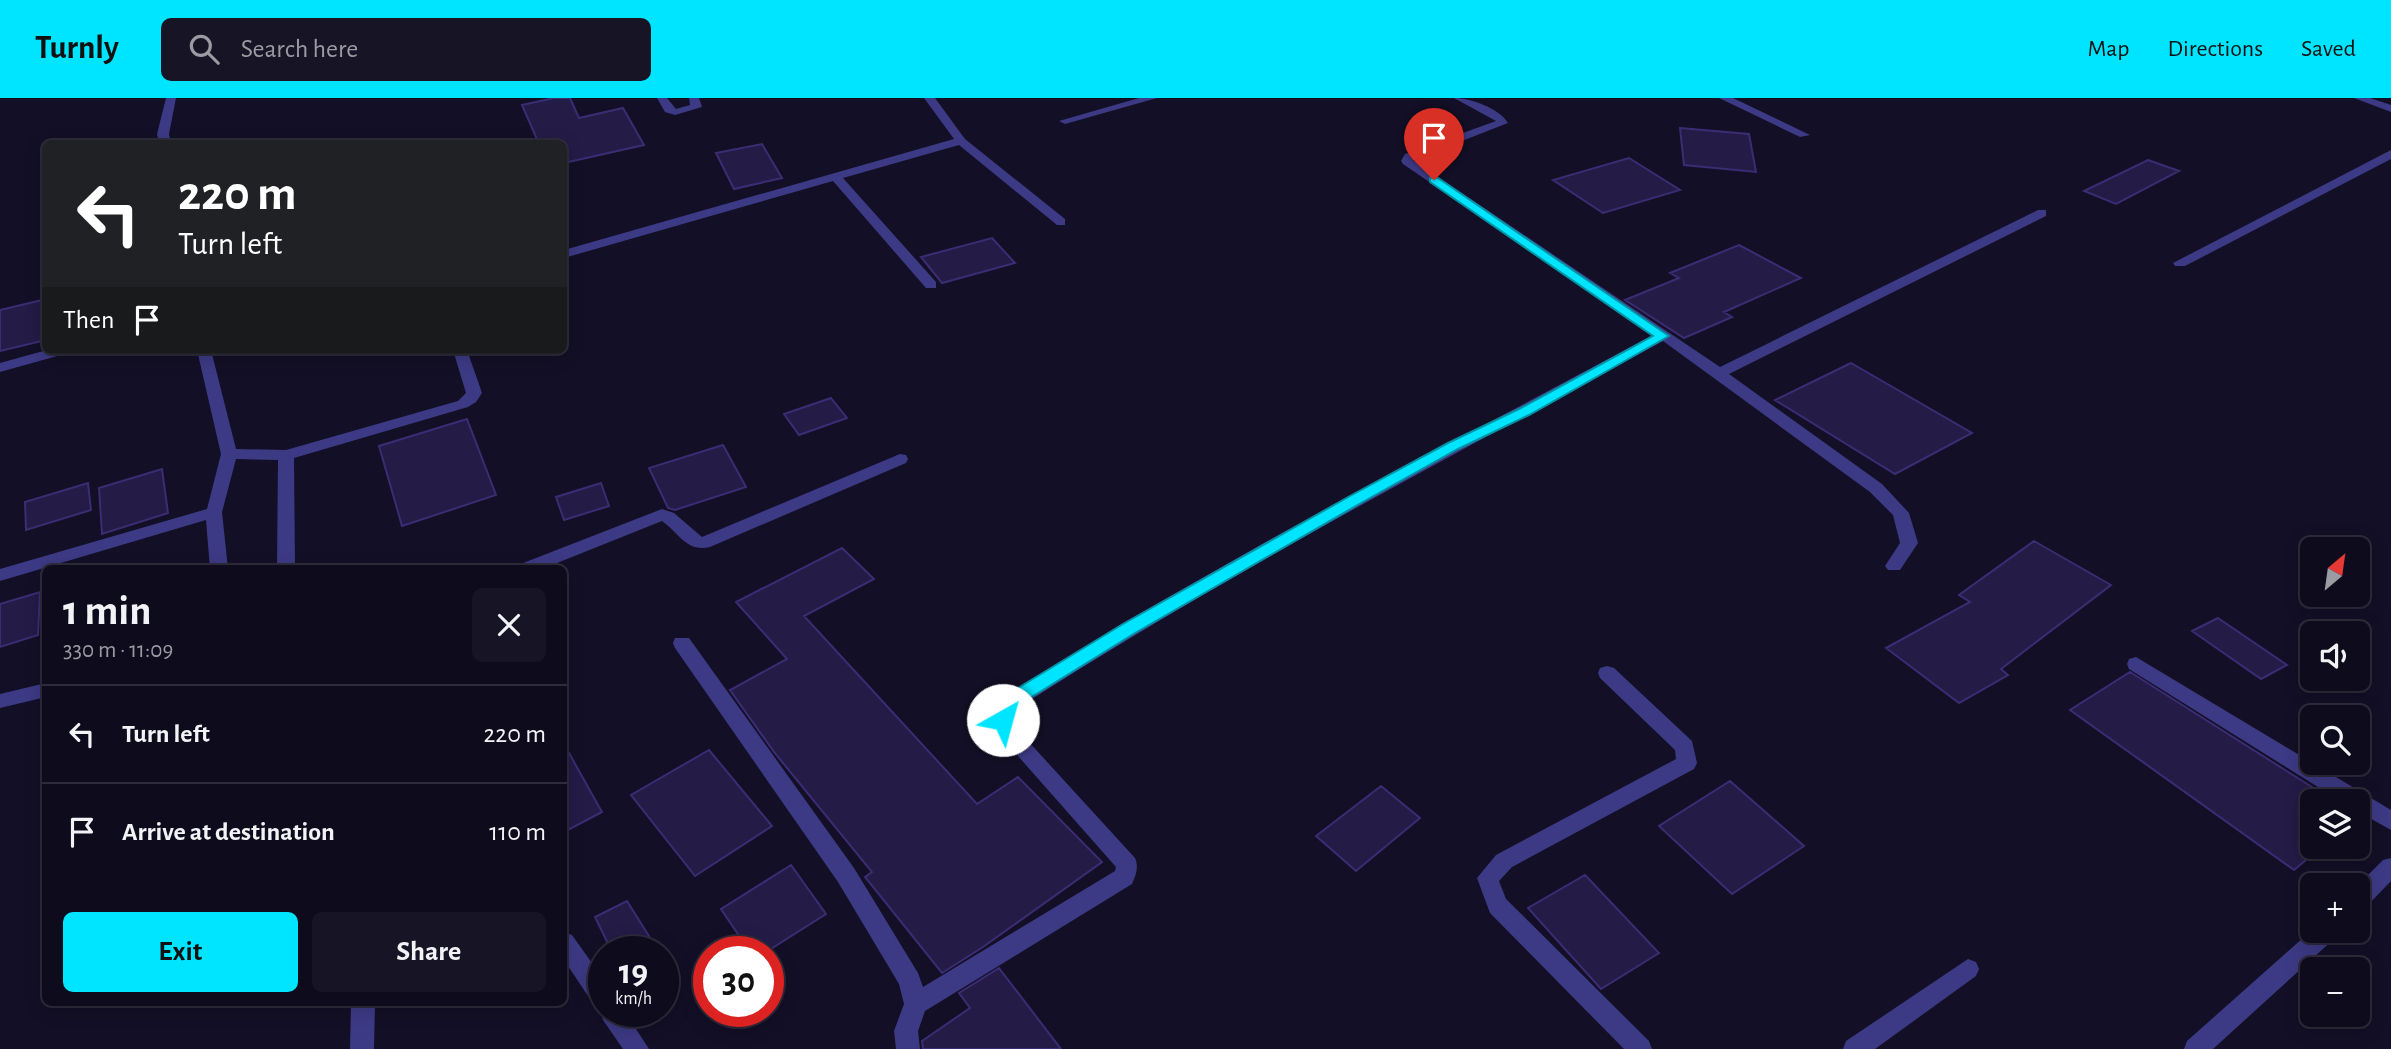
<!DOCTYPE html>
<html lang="en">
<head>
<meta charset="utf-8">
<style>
  :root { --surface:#0e0b1c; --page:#171425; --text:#f1f3f6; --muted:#9b9ba3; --line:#2e2b3b; --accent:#00e5ff }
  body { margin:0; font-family:"Alegreya Sans",sans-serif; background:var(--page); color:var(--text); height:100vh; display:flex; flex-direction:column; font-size:26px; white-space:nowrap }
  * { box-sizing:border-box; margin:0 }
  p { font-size:23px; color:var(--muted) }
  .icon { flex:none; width:38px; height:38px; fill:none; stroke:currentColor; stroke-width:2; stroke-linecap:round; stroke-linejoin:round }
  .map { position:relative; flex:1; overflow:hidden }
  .sheet { position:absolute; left:42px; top:467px; width:525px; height:441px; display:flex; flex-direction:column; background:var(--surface); border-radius:10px; box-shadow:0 4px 18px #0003,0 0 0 2px var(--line) }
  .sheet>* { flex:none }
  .top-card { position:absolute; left:42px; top:42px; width:525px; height:214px; border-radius:10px; box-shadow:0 4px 18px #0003,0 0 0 2px var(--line); background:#202124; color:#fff; overflow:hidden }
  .needle { width:46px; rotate:29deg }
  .buttons { position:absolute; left:2300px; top:439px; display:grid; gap:14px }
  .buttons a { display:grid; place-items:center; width:70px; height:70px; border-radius:10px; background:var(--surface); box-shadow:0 4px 18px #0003,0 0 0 2px var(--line); font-size:35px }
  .speed { position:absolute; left:588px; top:838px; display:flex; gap:14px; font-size:35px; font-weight:700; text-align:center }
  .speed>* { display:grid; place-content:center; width:91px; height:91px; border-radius:50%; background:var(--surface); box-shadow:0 4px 18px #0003,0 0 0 2px var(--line); line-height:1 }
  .speed small { font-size:18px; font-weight:400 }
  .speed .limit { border:10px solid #d22; background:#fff; color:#111 }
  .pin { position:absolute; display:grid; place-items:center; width:60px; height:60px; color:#fff; margin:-72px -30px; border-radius:50% 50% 50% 0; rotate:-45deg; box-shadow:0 0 7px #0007 }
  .pin .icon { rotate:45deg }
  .me { position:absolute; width:77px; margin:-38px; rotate:38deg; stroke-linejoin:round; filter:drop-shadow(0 0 5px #0008) }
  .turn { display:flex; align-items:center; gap:24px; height:147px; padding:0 21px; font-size:32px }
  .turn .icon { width:91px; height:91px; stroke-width:2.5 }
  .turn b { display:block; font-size:49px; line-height:60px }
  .then { display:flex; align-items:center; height:66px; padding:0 21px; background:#0003; gap:14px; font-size:26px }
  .round { display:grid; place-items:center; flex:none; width:74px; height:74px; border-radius:10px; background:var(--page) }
  .headline { display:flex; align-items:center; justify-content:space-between; height:119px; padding:0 21px }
  h1 { font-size:42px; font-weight:700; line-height:52px }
  .button { display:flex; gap:14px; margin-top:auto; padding:14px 21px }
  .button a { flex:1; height:80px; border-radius:10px; background:var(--accent); color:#111; font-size:28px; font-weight:700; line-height:80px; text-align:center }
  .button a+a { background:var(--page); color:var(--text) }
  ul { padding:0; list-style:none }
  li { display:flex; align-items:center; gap:21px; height:98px; padding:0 21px; border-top:2px solid var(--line) }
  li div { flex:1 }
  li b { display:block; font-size:26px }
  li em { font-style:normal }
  header { display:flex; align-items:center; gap:42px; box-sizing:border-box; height:98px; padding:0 35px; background:var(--accent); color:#111 }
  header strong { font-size:33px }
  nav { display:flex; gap:38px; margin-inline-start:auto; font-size:24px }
  .search { width:490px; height:63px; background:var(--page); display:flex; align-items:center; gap:18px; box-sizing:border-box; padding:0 24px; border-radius:10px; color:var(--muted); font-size:26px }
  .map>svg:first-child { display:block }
  .building { fill:#241b47; stroke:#3b2d73; stroke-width:2 }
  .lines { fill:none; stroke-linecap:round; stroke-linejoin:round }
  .street { fill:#3d3a85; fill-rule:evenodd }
  .route { fill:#00e5ff; stroke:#0095a6; stroke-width:2 }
</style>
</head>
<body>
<header>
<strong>Turnly</strong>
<div class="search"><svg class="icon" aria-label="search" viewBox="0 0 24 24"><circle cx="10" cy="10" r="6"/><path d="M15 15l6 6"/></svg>Search here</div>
<nav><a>Map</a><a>Directions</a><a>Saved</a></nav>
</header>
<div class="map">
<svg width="2391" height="951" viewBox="0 0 2391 951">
  <rect width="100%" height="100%" fill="#130f26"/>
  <path class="building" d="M554,0H570L579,20L623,10L644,47L564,65V46H539L522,7Z
    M1680,30L1749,36L1756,74L1684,67Z
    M762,46L782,80L734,91L716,55Z
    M1629,60L1680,92L1603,115L1553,82Z
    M2148,62L2179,73L2116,106L2084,93Z
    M992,140L1015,165L942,185L921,159Z
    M1739,147L1801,180L1724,214L1732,219L1684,240L1625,202L1679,180L1670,175Z
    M46,201V242L0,253V212Z
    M1851,265L1972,335L1895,376L1775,302Z
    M831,300L847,320L799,337L784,316Z
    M467,321L496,397L402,428L379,348Z
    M723,347L746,389L675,412L668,410L649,370Z
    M162,371L168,415L102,436L99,390Z
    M88,385L91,412L26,432L25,404Z
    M601,385L609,408L564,422L556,399Z
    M2034,443L2111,487L2001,571L2008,577L1959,605L1886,550L1970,504L1959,497Z
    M842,450L874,481L804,518L977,706L1018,679L1102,764L983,849L942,875L865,779L872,774L774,654L730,592L787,561L736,504Z
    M40,494L38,537L0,549V506Z
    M2218,520L2287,567L2261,581L2192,533Z
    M2130,574L2312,689V757L2294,772L2070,612Z
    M564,646L602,714L564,734Z
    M709,652L772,728L695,778L631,697Z
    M1730,683L1804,748L1732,796L1659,728Z
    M1381,688L1420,720L1356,773L1316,738Z
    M791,767L826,816L766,854H750L721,811Z
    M1585,777L1659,855L1601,891L1528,810Z
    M627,803L659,854H612L595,819Z
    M999,870L1061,951H923L922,943L970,910L959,895Z"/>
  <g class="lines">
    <path class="street" d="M166,0H176L169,36L171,46H159L157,36Z
      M657,0H667L676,11L690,7L689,0H699L702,9L675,17L665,14Z
      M924,0H935L965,41L1065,121V127H1057L959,47L843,80L936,184V190H926L833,83L564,160V152L954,41Z
      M1139,0H1157L1065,26L1059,23Z
      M1454,0C1470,0 1499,10 1508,25L1413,62L1720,269L2038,112H2046V118L1729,276L1882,386L1909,415L1918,445L1900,472H1888L1885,468L1900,445L1893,417L1870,394L1663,243C1446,361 1228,475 1021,608L1013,622L1017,631L1135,760C1139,769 1136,777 1132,786L925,913L918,933L920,951H896L894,933L904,906L899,886L838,784L675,550L673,545L675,540H689L854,770L918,875L923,889L1115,773L1116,769L1003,641L993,622L1007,598L1123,525L1280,436L1653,237L1403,66L1401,63L1405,56L1496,23Z
      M1719,0H1733L1810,37L1800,39Z
      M2354,0H2370L2391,7V14Z
      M2391,52V61L2185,168H2175L2173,165Z
      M47,252H70L68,255L0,274V265Z
      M197,252H211L236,351L286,352L458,303L466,295L453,252H467L482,295L476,304L468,309L294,360L295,471H277L278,362L236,361L222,414L228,471H210L206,422L0,483V471L207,411L221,356Z
      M900,356L906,357L908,361L906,365L710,449C687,455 678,434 662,423L542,471H515L518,467L662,411L674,415L702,439Z
      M2136,559L2391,712V732L2357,713V704H2342L2129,571L2127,566L2129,561Z
      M1607,568L1614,570L1692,643L1697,665L1694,671L1512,769L1499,783L1506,801L1649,943L1652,951H1624L1490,815L1477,780L1496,757L1676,661L1675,652L1600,580L1598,575L1600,570Z
      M46,585V599L0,610V596Z
      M2391,760V783L2365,810L2357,813V788L2383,762Z
      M2312,832L2338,833L2335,840L2213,951H2184L2187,943Z
      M564,834L572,837L604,882V914H625L649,951H623L603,922L600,911L596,910L564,862Z
      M1968,861L1976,864L1979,871L1976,878L1875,951H1843L1846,943Z
      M351,905H375L374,951H350Z"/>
  </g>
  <path class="route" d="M1430,80H1438L1669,238L1529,317L1458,351L1361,405L1135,535L1030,600L1020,608L1009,627H996L994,622L1008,598L1018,590L1123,526L1350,398L1448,345L1519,311L1653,238L1430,84Z"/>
</svg>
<div class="buttons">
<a><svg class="needle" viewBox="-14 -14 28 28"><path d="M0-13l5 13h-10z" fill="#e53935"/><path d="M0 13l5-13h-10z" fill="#9b9ba3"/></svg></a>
<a><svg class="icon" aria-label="sound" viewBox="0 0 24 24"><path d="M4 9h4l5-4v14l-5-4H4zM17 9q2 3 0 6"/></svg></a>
<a><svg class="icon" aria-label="search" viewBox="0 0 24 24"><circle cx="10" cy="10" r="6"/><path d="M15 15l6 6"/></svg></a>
<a><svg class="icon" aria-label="layers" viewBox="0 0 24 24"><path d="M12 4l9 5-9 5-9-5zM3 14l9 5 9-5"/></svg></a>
<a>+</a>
<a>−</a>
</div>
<div class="speed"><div>19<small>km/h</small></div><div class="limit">30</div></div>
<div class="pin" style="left:1434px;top:82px;background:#d93025"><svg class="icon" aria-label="arrive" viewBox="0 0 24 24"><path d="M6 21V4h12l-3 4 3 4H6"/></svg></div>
<svg class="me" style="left:1003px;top:622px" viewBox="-20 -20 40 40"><circle r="19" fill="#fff"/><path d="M0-13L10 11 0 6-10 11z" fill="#00e5ff"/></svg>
<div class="top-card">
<div class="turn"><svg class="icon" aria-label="left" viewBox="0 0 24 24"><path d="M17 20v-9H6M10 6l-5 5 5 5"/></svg><div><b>220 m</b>Turn left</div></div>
<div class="then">Then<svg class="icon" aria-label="arrive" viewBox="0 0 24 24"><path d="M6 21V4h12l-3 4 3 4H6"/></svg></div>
</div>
<section class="sheet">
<div class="headline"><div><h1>1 min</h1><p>330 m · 11:09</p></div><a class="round"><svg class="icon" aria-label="close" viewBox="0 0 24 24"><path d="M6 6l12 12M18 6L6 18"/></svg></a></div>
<ul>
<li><svg class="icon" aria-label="left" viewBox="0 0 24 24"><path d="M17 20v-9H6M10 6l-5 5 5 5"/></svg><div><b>Turn left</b></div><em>220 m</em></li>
<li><svg class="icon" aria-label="arrive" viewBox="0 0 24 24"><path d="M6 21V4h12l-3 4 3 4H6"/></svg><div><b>Arrive at destination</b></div><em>110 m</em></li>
</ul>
<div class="button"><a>Exit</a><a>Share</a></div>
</section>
</div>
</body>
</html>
